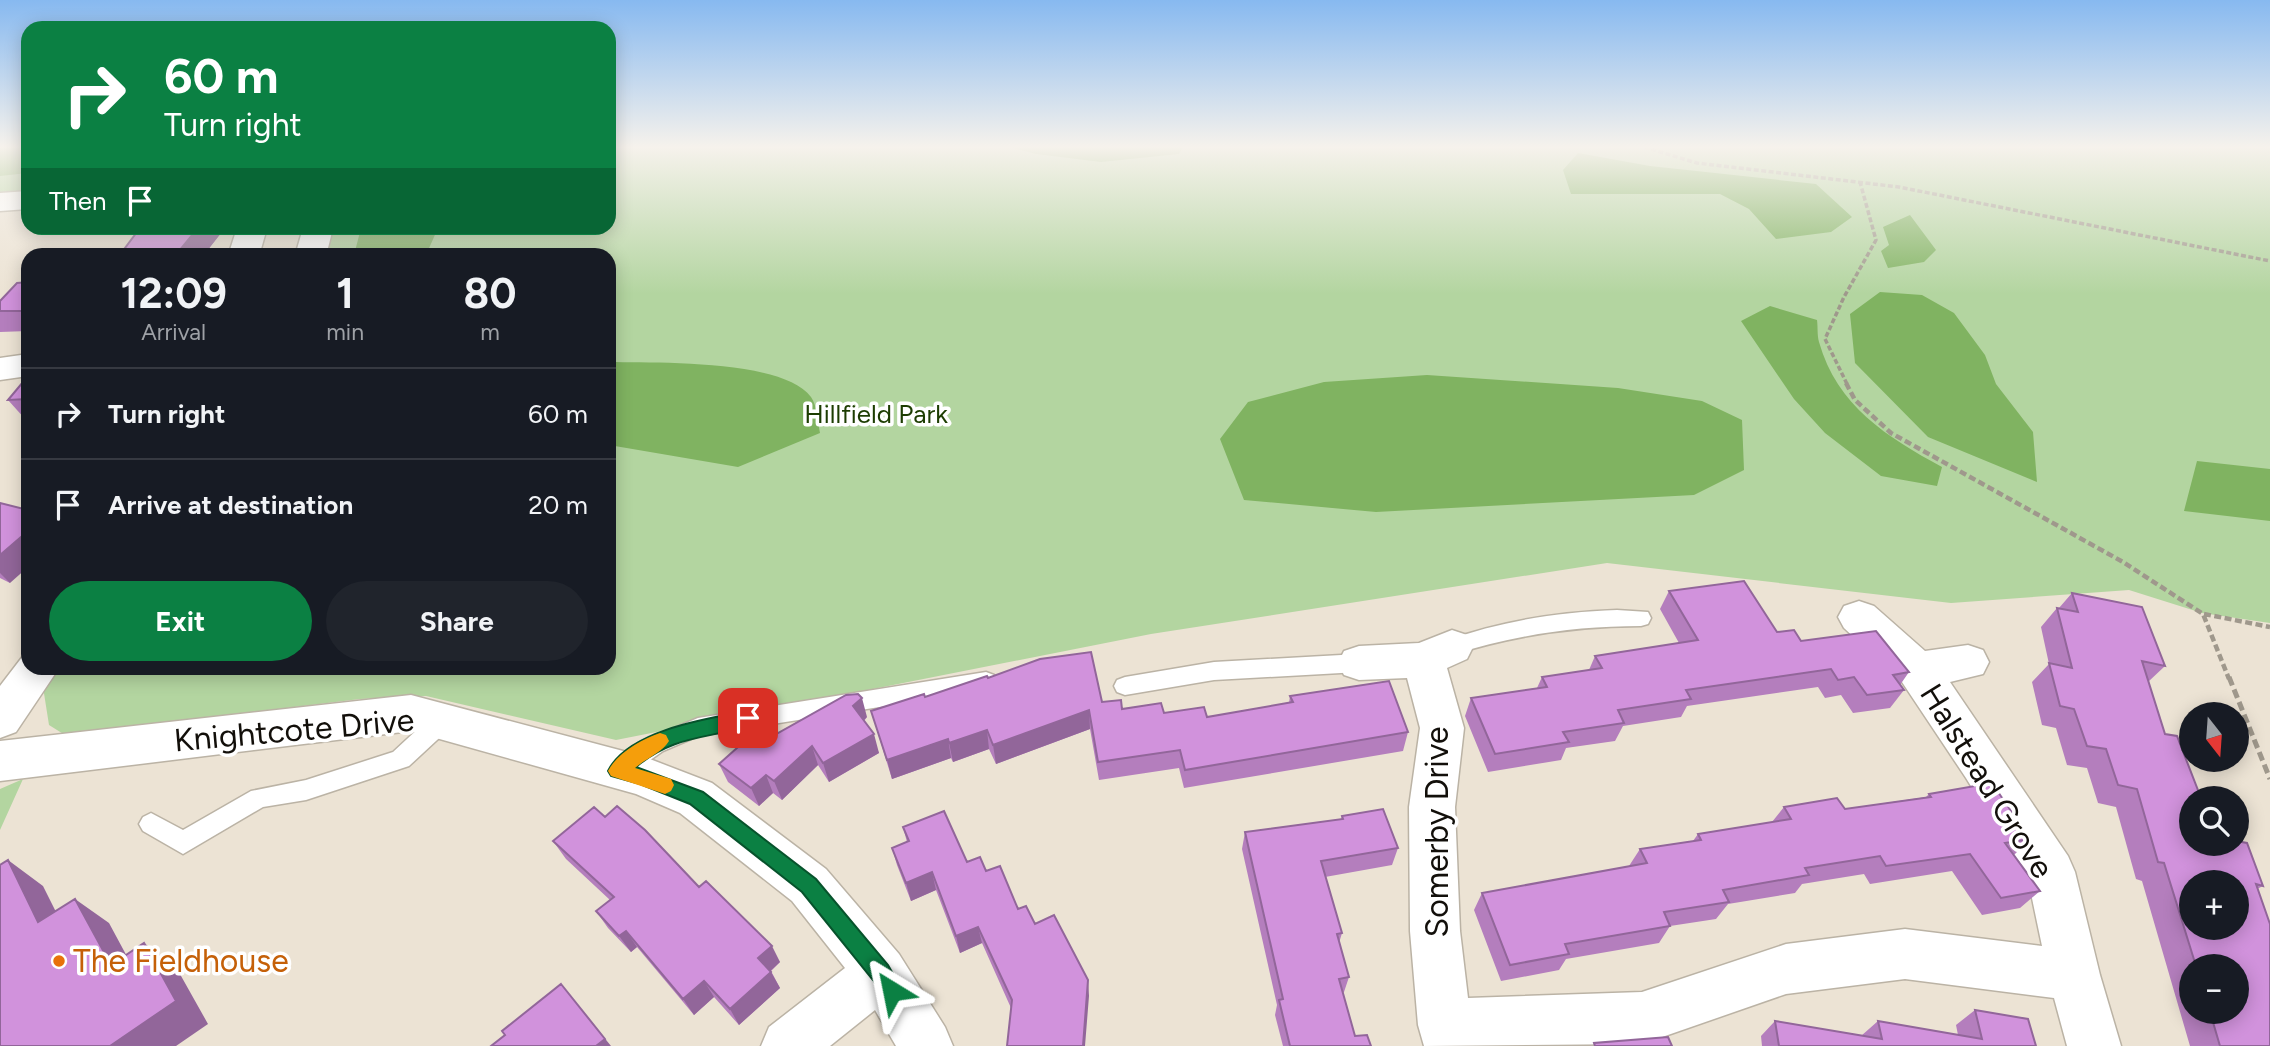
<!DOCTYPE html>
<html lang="en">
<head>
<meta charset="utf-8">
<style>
  :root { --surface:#171b24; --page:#20242c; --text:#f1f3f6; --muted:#9ea1a6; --line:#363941; --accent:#0b8043 }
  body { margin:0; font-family:Figtree,sans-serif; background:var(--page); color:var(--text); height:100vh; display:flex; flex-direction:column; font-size:26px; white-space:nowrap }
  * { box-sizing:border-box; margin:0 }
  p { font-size:23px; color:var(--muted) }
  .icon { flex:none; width:38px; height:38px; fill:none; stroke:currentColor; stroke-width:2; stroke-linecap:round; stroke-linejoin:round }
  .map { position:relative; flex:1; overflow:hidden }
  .panel { position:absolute; left:21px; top:248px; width:595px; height:427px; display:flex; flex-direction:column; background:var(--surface); border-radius:21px; box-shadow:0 4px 18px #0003 }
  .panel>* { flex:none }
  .top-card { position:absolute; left:21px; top:21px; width:595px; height:214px; border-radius:21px; box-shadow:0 4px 18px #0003; background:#0b8043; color:#fff; overflow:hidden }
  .needle { width:46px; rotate:163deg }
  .buttons { position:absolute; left:2179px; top:702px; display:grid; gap:14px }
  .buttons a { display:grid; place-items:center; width:70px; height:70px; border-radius:50%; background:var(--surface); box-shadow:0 4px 18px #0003; font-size:35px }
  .pin { position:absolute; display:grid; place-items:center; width:60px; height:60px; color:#fff; margin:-30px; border-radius:14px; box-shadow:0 4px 10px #0006 }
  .me { position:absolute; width:77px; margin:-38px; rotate:325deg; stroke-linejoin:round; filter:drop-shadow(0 0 5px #0008) }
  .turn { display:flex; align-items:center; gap:24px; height:147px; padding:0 28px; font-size:32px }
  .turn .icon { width:91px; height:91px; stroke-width:2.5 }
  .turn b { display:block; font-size:49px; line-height:60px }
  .then { display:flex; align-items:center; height:66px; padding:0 28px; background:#0003; gap:14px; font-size:26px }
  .eta { display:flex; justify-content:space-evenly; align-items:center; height:119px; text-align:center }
  .eta b { font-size:42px; font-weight:700; line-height:49px }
  .action { display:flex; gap:14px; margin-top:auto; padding:14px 28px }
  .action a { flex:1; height:80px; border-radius:42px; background:var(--accent); color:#fff; font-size:28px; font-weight:700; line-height:80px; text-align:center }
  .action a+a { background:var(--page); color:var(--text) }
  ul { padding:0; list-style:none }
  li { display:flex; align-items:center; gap:21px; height:91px; padding:0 28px; border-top:2px solid var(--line) }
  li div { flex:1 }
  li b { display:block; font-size:26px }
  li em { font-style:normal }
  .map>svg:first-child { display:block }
  .green { fill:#b3d5a0 }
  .forest { fill:#80b361 }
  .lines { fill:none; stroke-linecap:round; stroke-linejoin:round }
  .lane-casing { stroke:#bbb3a5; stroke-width:3 }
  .street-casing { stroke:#bbb3a5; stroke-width:3 }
  .secondary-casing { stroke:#bbb3a5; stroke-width:3 }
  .path-far2 { stroke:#9f988c; stroke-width:3.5; stroke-dasharray:5 2.5; stroke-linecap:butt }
  .path-far1 { stroke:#9f988c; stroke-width:4.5; stroke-dasharray:7 3.5; stroke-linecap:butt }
  .path { stroke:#9f988c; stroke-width:5; stroke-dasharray:9 4.5; stroke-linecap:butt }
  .lane { fill:#fff; fill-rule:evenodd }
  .street { fill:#fff; fill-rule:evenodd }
  .secondary { fill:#fff; fill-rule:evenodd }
  .wall { fill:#b47ebd; fill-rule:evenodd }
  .shaded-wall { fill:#92669a }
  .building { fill:#d192dc; stroke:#92669a; stroke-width:2; fill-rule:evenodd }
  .route { fill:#0b8043; stroke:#07532c; stroke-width:2 }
  .slow { fill:#f59e0b }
  .food-dot { fill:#e8710a; stroke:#fff; stroke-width:2.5 }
  .labels { text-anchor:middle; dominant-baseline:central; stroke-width:7; stroke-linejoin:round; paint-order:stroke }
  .park-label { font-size:26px; fill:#1d3d02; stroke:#fff }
  .near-street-label { font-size:32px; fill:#120f0a; stroke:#fff }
  .near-food-label { font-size:32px; fill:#c56008; stroke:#fff; text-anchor:start }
</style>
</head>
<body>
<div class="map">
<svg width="2270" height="1046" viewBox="0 0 2270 1046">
  <rect width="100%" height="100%" fill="#ece3d4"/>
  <path class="green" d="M0,147H28V194L0,196Z
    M609,147H2270V623L2202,613L2129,590L1951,603L1607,563L1151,634L616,740L426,696L360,699L65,735L49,725L43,687L56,668H609V256L325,255L333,228H609Z
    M23,779L0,830V789Z"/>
  <path class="forest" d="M0,147H28V173L0,176Z
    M1009,147H1183L1179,154L1101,162L1036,154Z
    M1578,153L1650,166L1816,184L1852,217L1831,232L1776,239L1749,209L1720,194H1571L1563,170Z
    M1910,215L1936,250L1924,262L1888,268L1881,251L1889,245L1883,227Z
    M361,228H438L426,255H354Z
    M1880,292L1922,295L1954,313L1985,355L1996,384L2033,432L2037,482L1928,437L1855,363L1850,314Z
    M1770,306L1817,320C1818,327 1817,335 1819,342C1837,406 1887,437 1942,467L1937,486L1881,476L1825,433L1794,399L1741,321Z
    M609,362C655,363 783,359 811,397C817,405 818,423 820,433L738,467L609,445Z
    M1427,375L1618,388L1702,401L1742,420L1744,470L1694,495L1376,512L1244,500L1220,439L1248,402L1324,382Z
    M2197,461L2270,469V521L2184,511Z"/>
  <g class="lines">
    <g class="lane-casing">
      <path id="lane" d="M1617,610L1648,612L1651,618L1648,624L1641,626C1575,626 1515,635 1452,655L1445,653L1441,647L1445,641C1501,621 1557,612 1617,610Z
        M1359,654L1367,657L1370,663L1367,669L1359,672L1214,680L1125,695L1117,692L1114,686L1117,680L1125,677L1214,662Z
        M986,672L994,675L997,681L994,687L986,690L698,736L663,751L626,777L618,780L610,777L607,770L610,763L638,743L698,718Z
        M442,712L450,714L453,721L450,728L409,766L306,800L263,807L183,854L143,831L139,824L143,817L151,813L183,830L251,791L306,780L393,752L434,714Z"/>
    </g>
    <g class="street-casing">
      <path id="street" d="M28,191V209L0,211V193Z
        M237,228H267L259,256H228Z
        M28,354V376L0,380V358Z
        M1859,601L1874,606L1925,651L1968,645L1983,650L1989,662L1983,674L1950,682L2068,856L2075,872L2100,975L2121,1046H2067L2054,998L1905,979L1786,994L1642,1044L1424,1046L1418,1025L1410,931L1409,807L1420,728L1407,678L1359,680L1344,675L1338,663L1344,651L1359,646L1419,643L1452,630L1467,635L1473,647L1467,659L1447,668L1464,728L1455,807L1460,931L1468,998L1642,992L1786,944L1905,929L2042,946L2028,879L1966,778L1902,682L1844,628L1838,617L1844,606Z
        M411,695L642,756L712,783L826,869L899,954L945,1027L953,1046H896L875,1010L830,1046H761L769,1027L845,968L792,901L680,813L636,794L411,731L0,781V741Z"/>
    </g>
    <g class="secondary-casing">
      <path id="secondary" d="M303,228H333L326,256H295Z
        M28,654V668H59L16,732L0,738V686L23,656Z"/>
    </g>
    <path class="path-far2" d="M1644,147L1697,163L1899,187L2270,261
      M1847,384L1825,339L1844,297L1876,240L1860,182"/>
    <path class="path-far1" d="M1846,383L1855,400L1891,433L2123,562L2203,614L2229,679
      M2204,614L2270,627"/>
    <path class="path" d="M2229,677L2270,779"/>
    <use href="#lane" class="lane"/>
    <use href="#street" class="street"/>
    <use href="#secondary" class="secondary"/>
  </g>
  <path class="wall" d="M83,228H225L203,256L137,231L88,235Z
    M28,282V331L0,332V301Z
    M28,376V420H26L8,400Z
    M0,503L10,583L0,578Z
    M1669,591L1801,641L1909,672L1900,685L1904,690L1890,708L1853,713L1841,695L1825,698L1818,687L1687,706L1681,717L1623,726L1615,741L1566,748L1561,760L1488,772L1465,716L1471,698L1537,688L1542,677L1589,670L1595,656L1679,643L1660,609Z
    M2072,593L2165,666L2148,682L2165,734L2191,798L2263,886L2257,889L2270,1046H2190L2142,881L2136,879L2116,807L2098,803L2087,768L2067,765L2056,728L2042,725L2032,682L2049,664L2041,627L2057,608H2059ZM2191,966H2236V1012H2191Z
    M988,678L1102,702L1122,709L1207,717L1289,703L1290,696L1408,732L1403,751L1184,788L1179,768L1099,780L1090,729L996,764L989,749L953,762L951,758L892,779L871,711L925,697Z
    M867,717L864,721L879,753L829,782L818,765L782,800L773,793L759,806L728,782L719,764L778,733Z
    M1929,794L2030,839L2014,855L2040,891L2020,908L1982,915L1952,871L1870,884L1864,874L1802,884L1795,893L1728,904L1716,919L1670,926L1659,943L1566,959L1559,970L1501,981L1474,910L1482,893L1629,866L1640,849L1693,841L1698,834L1772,822L1784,807L1845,809L1926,797Z
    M1342,816L1398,848L1392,865L1325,877L1342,933L1339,943L1349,977L1344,992L1343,993L1355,1036L1371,1046H1283L1275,1015L1277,1005L1242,849L1245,832L1341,820Z
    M605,817L699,887L780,962L771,971L780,988L739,1025L714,997L694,1015L637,947L631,952L608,928L596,911L610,900L566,859L553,841Z
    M903,827L967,862L986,871L1018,909L1035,924L1089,996L1011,1008L982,943L960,953L936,890L911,901L897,865L892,848L907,842Z
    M1975,1010L2036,1046H1762L1761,1036L1775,1021L1861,1036L1878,1021L1958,1035L1956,1025Z"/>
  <path class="shaded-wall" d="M198,228H225L203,256H175Z
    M28,531V567L10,583L0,573V555Z
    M862,698L867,717L859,725L853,706Z
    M1089,710L1090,729L996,764L993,745Z
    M987,730L989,749L953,762L949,743Z
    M874,734L879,753L829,782L823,763Z
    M948,739L951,758L892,779L887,760Z
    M812,746L818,765L782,800L774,781Z
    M766,775L773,793L759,806L751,788Z
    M8,860L43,886L73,946L38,922Z
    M932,872L936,890L911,901L906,883Z
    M75,899L109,923L144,988L111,965Z
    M978,927L982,943L960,953L956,936Z
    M626,931L637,947L631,952L619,936Z
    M144,943L176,967L208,1024L176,1046H110Z
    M772,946L780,962L767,974L758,958Z
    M771,972L780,988L739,1025L730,1009Z
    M1088,980L1089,996L1085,1046H1083Z
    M704,981L714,997L694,1015L683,999Z
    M561,984L611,1046H596Z"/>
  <path class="building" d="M140,228H198L175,256H119Z
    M28,282V311H0V301L17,283Z
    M28,376V399L8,400Z
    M0,503L28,510V531L0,555Z
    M1744,581L1777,632L1794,630L1801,641L1876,631L1909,672L1893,675L1904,690L1867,695L1854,677L1838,680L1831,669L1686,690L1691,699L1618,710L1624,723L1563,732L1569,742L1495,754L1471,698L1547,687L1542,677L1602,668L1595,656L1698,640L1669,591Z
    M2072,593L2142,607L2165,666L2142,661L2165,734L2177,736L2201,798H2191V844H2236V841L2247,843L2263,886L2256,884L2270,924V1046H2220L2210,1012H2236V966H2196L2164,863L2158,862L2137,789L2118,785L2106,749L2087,746L2074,709L2060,706L2049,663L2072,668L2057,608L2078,612ZM2191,882H2236V928H2191Z
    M1091,652L1102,702L1121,700L1122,709L1161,703L1164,713L1204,707L1207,717L1293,702L1290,696L1389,681L1408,732L1185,770L1180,750L1098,762L1089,710L993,745L987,730L949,743L948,739L887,760L871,711L924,694L925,697L987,676L988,678L1040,659Z
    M858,694L862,698L853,706L874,734L823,763L812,746L774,781L766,775L751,788L719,764L765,723L778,733L846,695Z
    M1992,783L2030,839L2005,843L2040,891L2001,898L1970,854L1886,866L1880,856L1805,868L1809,875L1723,890L1729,902L1664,912L1670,926L1565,944L1569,954L1510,965L1482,893L1647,863L1640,849L1701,840L1698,834L1791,819L1784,807L1837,798L1845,809L1931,797L1929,794Z
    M617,806L645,830L699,887L706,881L772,946L758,958L771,972L730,1009L704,981L683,999L626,931L619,936L596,911L614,897L553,841L594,807L605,817Z
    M1383,809L1398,848L1321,861L1342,933L1337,934L1349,977L1339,979L1355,1036L1367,1035L1371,1046H1290L1279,1000L1283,999L1245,832L1343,819L1342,816Z
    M944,811L967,862L980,857L986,871L1000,866L1018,909L1026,906L1035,924L1054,915L1088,980L1083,1046H1007L1012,1000L978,927L956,936L932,872L906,883L892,848L909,841L903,827Z
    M8,860L38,922L75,899L111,965L144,943L176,1001L110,1046H0V865Z
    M561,984L605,1039L596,1046H491L505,1035L502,1031Z
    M1975,1010L2028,1019L2036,1046H1779L1775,1021L1882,1039L1878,1021L1982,1039Z
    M1668,1037L1672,1046H1595L1594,1043Z"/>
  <linearGradient id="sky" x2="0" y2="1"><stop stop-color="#87b9f0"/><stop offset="0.5" stop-color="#f6f2ec"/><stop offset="1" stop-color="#f6f2ec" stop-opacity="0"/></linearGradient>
  <rect width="2270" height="294" fill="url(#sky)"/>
  <path class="route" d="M748,711L755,713L757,718L755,724C711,739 674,734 636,767L703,792L816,879L888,965L903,991L900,998L892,1001L885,998L873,980L802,892L690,804L640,784L611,776L608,771C628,730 709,718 748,711Z"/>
  <path class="slow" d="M660,733L666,735L669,741C663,752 645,759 635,768L671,779L674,785L671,791L665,794L611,776L608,771C617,753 642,739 660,733Z"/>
  <circle class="food-dot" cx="59" cy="961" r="7"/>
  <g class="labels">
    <g class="park-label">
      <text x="876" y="414">Hillfield Park</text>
    </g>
    <g class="near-street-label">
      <text transform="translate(294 730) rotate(-5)">Knightcote Drive</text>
      <text transform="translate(1987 781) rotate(58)">Halstead Grove</text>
      <text transform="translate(1437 832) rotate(-90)">Somerby Drive</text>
    </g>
    <g class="near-food-label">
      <text x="73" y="961">The Fieldhouse</text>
    </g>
  </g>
</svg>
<div class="buttons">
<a><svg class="needle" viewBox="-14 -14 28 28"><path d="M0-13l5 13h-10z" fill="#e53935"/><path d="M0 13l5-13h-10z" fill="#9ea1a6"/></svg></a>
<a><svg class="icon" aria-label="search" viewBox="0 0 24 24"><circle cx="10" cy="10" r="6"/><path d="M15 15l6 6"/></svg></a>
<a>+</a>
<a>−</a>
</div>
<div class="pin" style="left:748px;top:718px;background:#d93025"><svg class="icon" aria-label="arrive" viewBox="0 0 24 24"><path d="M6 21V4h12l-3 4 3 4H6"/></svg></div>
<svg class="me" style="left:892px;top:991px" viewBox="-20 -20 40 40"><path d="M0-17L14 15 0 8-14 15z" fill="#0b8043" stroke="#fff" stroke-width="4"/></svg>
<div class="top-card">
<div class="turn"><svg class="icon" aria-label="right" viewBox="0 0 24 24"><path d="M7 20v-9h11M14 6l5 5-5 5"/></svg><div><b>60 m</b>Turn right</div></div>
<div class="then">Then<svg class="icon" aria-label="arrive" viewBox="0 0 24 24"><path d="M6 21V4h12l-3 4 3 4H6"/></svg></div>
</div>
<section class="panel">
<div class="eta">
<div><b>12:09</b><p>Arrival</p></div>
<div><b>1</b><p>min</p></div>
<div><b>80</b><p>m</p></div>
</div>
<ul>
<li><svg class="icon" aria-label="right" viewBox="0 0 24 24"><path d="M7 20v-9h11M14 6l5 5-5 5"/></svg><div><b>Turn right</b></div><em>60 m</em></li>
<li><svg class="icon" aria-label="arrive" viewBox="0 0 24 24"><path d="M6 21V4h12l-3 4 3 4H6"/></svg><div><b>Arrive at destination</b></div><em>20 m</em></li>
</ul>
<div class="action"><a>Exit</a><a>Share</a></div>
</section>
</div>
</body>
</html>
